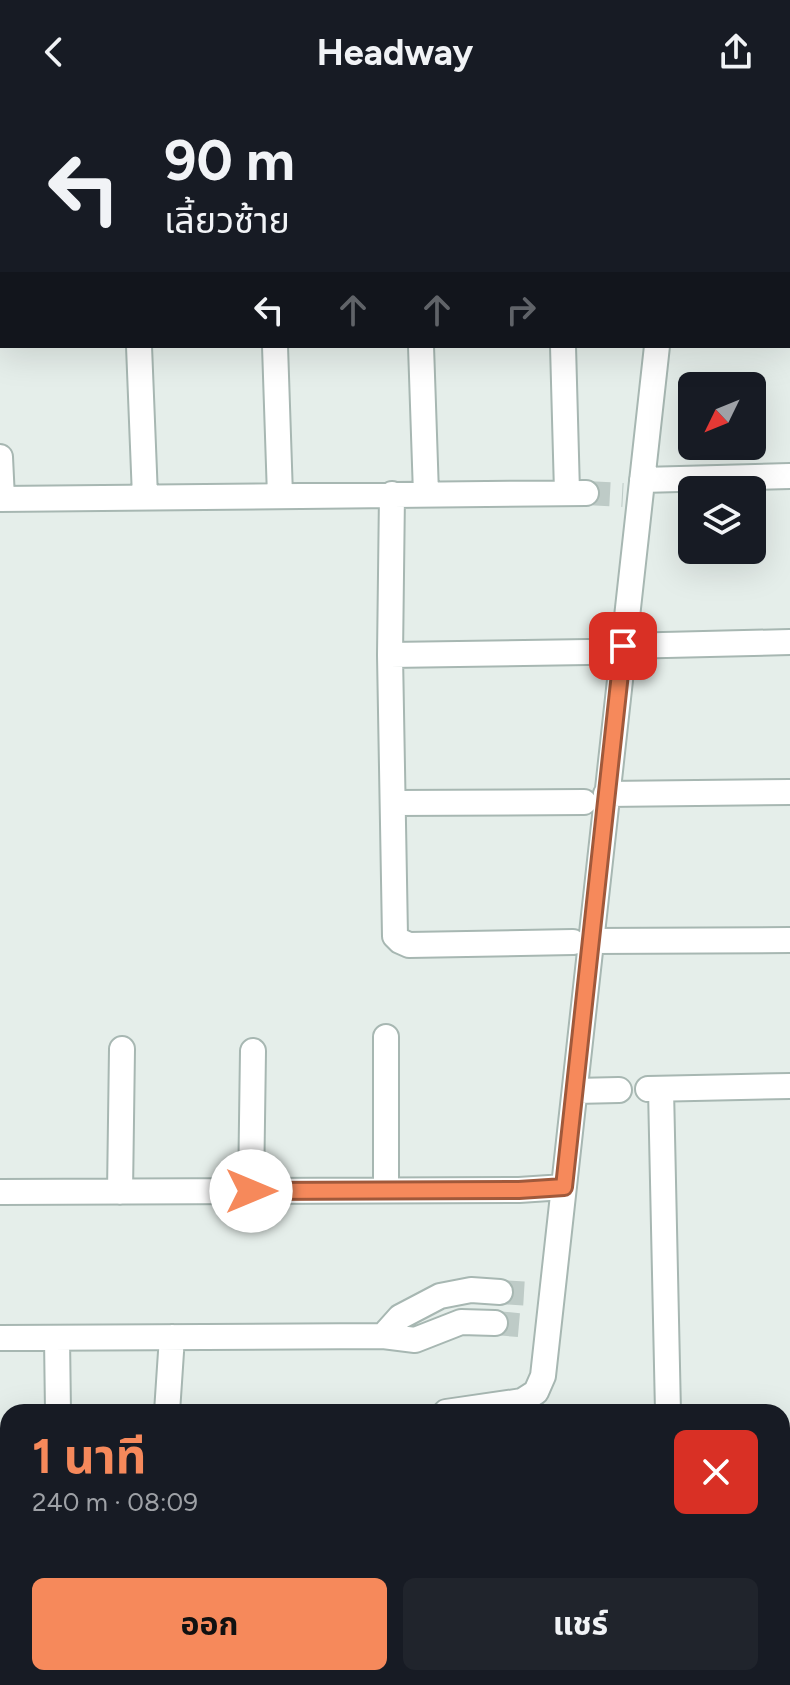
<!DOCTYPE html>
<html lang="th">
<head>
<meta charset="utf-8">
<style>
  :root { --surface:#171b24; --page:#20242c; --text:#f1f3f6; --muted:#9ea1a6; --accent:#f6895b }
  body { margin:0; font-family:Figtree,"Noto Sans Thai",sans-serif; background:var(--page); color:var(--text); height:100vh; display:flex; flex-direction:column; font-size:30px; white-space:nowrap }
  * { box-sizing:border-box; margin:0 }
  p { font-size:26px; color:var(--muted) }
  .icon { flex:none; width:44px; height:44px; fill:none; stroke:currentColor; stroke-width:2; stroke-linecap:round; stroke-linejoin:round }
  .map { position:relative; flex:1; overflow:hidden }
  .panel { position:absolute; left:0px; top:1300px; width:790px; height:282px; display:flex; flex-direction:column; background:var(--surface); border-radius:24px 24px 0 0; box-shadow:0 8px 32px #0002 }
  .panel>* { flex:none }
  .hud { position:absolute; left:0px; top:0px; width:790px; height:244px; box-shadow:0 8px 32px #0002; background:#171b24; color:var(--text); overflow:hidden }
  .needle { width:52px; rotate:227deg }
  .tools { position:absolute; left:678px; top:268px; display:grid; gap:16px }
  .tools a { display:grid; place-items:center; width:88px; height:88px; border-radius:12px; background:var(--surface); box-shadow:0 8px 32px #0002; font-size:40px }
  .pin { position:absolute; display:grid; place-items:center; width:68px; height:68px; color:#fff; margin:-34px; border-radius:16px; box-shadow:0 4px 12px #0006 }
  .me { position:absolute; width:88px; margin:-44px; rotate:90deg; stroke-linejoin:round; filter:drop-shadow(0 0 6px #0008) }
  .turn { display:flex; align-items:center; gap:28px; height:168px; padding:0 32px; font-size:36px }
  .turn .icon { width:104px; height:104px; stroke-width:2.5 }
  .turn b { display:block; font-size:56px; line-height:68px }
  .lanes { display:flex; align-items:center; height:76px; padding:0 32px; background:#0003; justify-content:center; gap:40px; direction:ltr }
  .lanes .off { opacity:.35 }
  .round { display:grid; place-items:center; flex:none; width:84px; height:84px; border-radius:12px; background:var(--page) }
  .overview { display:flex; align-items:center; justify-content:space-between; height:136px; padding:0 32px }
  h1 { font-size:48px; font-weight:700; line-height:60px; color:var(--accent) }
  .primary-button { display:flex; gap:16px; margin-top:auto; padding:16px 32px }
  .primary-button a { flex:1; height:92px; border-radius:12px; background:var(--accent); color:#111; font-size:32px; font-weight:700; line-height:92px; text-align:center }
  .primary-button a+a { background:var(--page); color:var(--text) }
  header { display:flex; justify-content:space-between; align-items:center; height:104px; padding:0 32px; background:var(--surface); font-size:36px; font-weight:700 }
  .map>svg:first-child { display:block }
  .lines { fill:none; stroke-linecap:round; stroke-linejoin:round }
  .minor-tunnel { stroke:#becbc7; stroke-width:24; stroke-dasharray:24 12; stroke-linecap:butt }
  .minor-casing { stroke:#a7b7b2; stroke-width:28 }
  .minor { stroke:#fff; stroke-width:24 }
  .route-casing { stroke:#a0593b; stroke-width:20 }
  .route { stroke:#f6895b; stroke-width:14 }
</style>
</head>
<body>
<header><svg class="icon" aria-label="back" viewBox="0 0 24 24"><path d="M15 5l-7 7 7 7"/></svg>Headway<svg class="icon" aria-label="share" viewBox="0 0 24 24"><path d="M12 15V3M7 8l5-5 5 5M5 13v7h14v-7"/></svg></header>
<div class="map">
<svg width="790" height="1581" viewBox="0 0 790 1581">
  <rect width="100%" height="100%" fill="#e5eeea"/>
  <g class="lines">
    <path class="minor-tunnel" d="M586,389L623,391
      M500,1188L533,1190
      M495,1219L529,1222"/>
    <g class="minor-casing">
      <path id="minor" d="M788,215H790
        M139,242L145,393
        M275,242L280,392
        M421,242L426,390
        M563,242L567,388
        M0,353L2,395
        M642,376L790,372
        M392,390L390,551L395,832L400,837L409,841L573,838
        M0,395L586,389
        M623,542L790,538
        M390,551L588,548
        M606,690L790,688
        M393,699L584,698
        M591,837L790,836
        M648,985L790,982
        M661,985L668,1308
        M575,987L619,986
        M386,1086V933
        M251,1087L253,947
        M0,1088L519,1086L564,1083
        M120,1088L122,945
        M383,1232L400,1213L440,1192L471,1186L500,1188
        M0,1234L383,1232L415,1236L461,1218L495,1219
        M57,1234L58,1308
        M167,1308L172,1233
        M446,1308L522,1297L536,1288L543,1272L657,242
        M0,1375L8,1374
        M782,1377L790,1375
        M322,1574L324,1581
        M450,1574L452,1581
        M578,1574L580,1581
        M706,1574L708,1581"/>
    </g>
    <use href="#minor" class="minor"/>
  </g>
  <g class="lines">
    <g class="route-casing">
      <path id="route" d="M251,1087L519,1086L564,1083L623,542"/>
    </g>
    <use href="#route" class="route"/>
  </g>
</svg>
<div class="tools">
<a><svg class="needle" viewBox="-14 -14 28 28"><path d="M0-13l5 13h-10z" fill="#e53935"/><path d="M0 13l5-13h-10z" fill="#9ea1a6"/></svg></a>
<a><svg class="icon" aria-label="layers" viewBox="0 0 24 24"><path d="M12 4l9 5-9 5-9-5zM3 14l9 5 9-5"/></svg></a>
</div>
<div class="pin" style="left:623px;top:542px;background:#d93025"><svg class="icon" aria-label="arrive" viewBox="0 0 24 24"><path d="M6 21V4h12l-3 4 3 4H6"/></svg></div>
<svg class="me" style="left:251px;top:1087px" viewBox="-20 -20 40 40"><circle r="19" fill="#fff"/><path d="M0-13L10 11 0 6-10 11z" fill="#f6895b"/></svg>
<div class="hud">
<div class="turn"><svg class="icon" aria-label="left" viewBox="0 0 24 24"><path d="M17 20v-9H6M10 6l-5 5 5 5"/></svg><div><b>90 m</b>เลี้ยวซ้าย</div></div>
<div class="lanes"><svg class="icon" aria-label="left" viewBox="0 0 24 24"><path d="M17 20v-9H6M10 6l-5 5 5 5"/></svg><svg class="icon off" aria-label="ahead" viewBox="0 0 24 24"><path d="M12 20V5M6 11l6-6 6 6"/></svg><svg class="icon off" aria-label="ahead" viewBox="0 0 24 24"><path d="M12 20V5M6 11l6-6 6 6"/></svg><svg class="icon off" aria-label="right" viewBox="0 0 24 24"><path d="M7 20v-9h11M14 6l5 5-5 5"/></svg></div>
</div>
<section class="panel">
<div class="overview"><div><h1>1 นาที</h1><p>240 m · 08:09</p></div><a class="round" style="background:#d93025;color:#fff"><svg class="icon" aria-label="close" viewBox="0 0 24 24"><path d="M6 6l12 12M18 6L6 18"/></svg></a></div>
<div class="primary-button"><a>ออก</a><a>แชร์</a></div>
</section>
</div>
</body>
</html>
